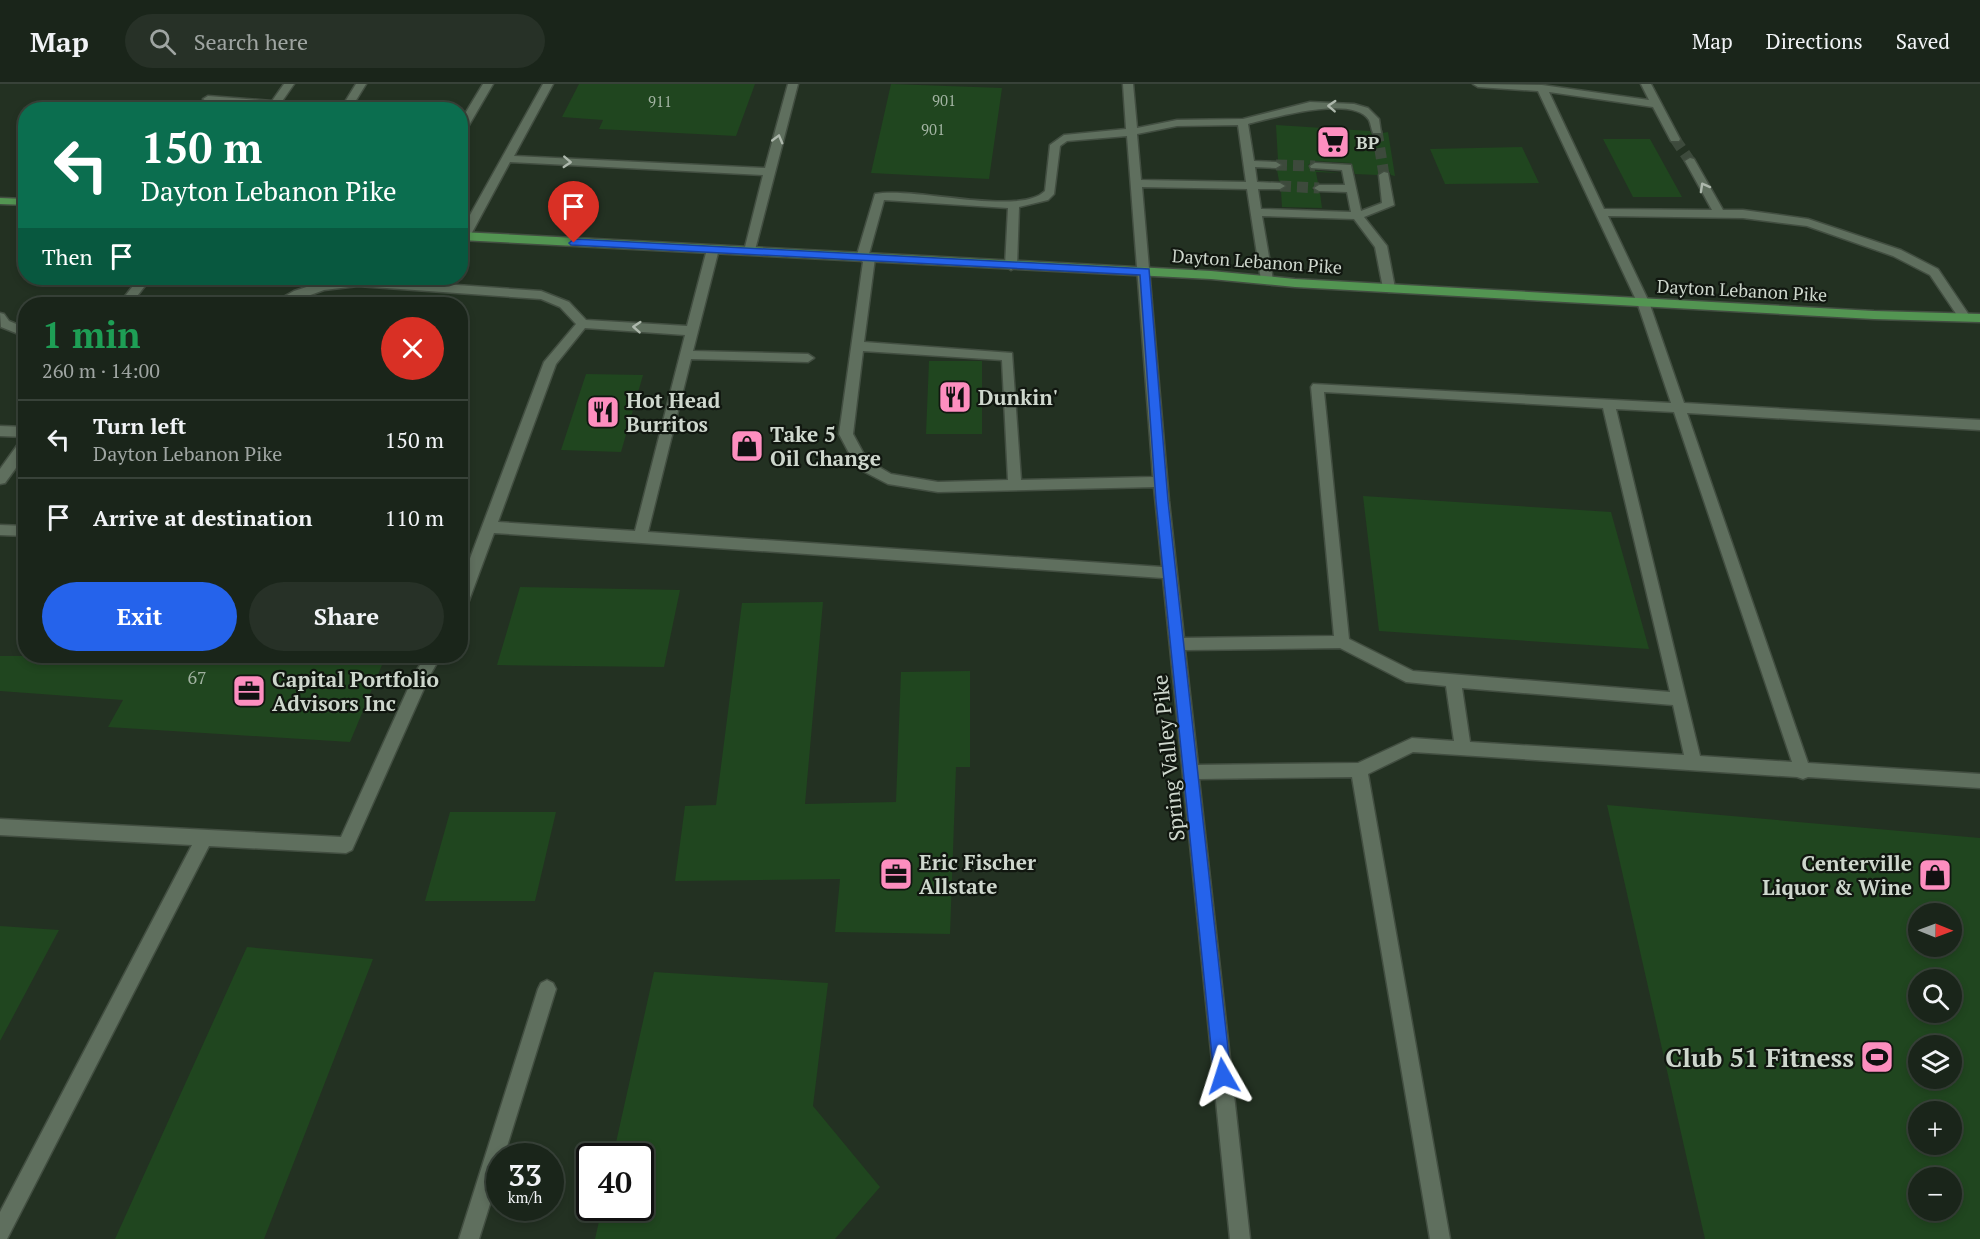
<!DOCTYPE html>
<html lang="en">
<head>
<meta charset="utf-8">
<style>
  :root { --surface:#1a251a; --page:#273127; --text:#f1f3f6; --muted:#9fa5a2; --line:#384239; --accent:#2563eb }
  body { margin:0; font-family:"PT Serif",serif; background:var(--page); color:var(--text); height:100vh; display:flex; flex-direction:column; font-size:22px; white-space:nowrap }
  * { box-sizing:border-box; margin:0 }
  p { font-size:20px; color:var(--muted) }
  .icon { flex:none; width:33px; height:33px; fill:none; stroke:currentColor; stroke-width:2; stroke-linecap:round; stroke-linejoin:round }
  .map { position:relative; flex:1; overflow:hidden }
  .side { position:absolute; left:18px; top:213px; width:450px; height:366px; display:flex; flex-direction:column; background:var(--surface); border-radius:24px; box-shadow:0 3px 9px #0003,0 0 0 2px var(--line) }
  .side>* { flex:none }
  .top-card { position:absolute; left:18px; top:18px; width:450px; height:183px; border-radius:24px; box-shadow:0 3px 9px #0003,0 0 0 2px var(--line); background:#0b6e4f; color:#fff; overflow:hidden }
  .needle { width:39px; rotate:91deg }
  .tools { position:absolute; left:1908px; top:819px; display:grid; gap:12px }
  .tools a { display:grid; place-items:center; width:54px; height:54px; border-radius:50%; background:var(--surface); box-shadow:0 3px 9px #0003,0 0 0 2px var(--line); font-size:30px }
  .speed { position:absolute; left:486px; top:1059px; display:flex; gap:12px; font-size:30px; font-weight:700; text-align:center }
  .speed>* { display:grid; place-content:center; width:78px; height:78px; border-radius:50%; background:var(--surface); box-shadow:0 3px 9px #0003,0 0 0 2px var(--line); line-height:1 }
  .speed small { font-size:15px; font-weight:400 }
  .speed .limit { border:3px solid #111; border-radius:9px; background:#fff; color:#111 }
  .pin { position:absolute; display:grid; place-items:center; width:51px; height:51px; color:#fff; margin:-62px -26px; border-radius:50% 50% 50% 0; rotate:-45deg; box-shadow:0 0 6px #0007 }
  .pin .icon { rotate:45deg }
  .me { position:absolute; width:66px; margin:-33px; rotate:354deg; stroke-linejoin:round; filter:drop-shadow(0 0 4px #0008) }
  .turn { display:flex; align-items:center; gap:21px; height:126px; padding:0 24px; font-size:27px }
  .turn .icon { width:78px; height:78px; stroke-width:2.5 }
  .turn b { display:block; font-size:42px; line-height:51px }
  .then { display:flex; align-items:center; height:57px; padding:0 24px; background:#0003; gap:12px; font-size:22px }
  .round { display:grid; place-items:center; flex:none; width:63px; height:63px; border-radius:32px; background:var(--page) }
  .summary { display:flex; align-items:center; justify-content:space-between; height:102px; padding:0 24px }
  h1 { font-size:36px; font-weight:600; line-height:45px; color:#1e9e55 }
  .button { display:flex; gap:12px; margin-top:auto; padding:12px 24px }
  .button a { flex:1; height:69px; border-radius:36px; background:var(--accent); color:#fff; font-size:24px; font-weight:600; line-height:69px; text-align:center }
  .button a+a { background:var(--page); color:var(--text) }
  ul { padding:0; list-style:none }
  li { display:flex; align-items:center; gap:18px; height:78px; padding:0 24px; border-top:2px solid var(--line) }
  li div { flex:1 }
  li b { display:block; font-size:22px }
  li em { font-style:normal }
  header { display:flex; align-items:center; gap:36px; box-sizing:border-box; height:84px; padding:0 30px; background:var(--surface); border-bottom:2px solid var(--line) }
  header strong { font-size:28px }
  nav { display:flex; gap:33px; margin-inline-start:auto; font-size:21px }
  .search { width:420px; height:54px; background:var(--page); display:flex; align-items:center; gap:15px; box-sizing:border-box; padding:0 21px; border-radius:33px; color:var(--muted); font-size:22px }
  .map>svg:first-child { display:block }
  .building { fill:#20461f; fill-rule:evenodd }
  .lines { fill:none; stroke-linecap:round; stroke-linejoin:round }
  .minor-tunnel { stroke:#3d4a3c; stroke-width:11; stroke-dasharray:11 6; stroke-linecap:butt }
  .minor-casing { stroke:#424e41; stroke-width:3 }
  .major-casing { stroke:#424e41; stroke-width:3 }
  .minor { fill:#5f6f5e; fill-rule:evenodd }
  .major { fill:#539552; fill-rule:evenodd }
  .oneway { stroke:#adb8ac }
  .route { fill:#2563eb; stroke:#184099; stroke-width:1.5 }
  .labels { text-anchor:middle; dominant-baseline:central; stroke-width:4.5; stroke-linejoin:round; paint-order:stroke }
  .far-number-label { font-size:15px; fill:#a2b3a2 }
  .far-poi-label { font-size:18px; font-weight:bold; fill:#ced7cd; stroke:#111710; text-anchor:start }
  .far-street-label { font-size:18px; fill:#ced7cd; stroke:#111710 }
  .number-label { font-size:18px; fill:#a2b3a2 }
  .poi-label { font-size:21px; font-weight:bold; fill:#ced7cd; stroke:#111710; text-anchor:start }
  .street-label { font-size:21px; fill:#ced7cd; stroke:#111710 }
  .near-poi-label { font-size:26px; font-weight:bold; fill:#ced7cd; stroke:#111710; text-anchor:end }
</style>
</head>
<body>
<header>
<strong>Map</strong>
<div class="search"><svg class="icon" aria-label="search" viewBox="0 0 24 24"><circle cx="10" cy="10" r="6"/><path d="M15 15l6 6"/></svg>Search here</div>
<nav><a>Map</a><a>Directions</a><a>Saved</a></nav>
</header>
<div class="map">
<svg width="1980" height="1155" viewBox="0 0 1980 1155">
  <rect width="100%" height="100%" fill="#233122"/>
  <path class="building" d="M579,0H755L736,52L599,45L603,36L562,33Z
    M891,0L1002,4L989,95L871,89Z
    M1276,41L1370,47L1373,51L1388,48L1395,92L1391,91L1389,87L1385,86L1377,91L1355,90L1351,79L1314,77L1308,81L1311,86L1340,89L1316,88L1318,99L1312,105L1320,109L1322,124L1282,123L1281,107L1287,101L1279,97L1277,86L1283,80L1278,76Z
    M1603,55H1650L1682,113H1633Z
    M1522,63L1539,99L1445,100L1430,65Z
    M929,277H982V350H926Z
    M586,290L643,291L621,368L561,366Z
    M1363,412L1611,428L1649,565L1379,547Z
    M520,503L680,506L664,583L497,581Z
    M823,518L805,720L896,718L901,588L970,587V683H956L950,850L835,848L840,795L675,797L685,722L716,721L742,519Z
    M0,572H227L382,581L350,658L108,643L123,616L0,607Z
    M1607,721L1980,754V1155H1705ZM1918,830H1952V862H1918ZM1918,896H1952V928H1918ZM1918,962H1952V994H1918ZM1918,1028H1952V1060H1918ZM1918,1094H1952V1126H1918Z
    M450,728H556L535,817H425Z
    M0,842L59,846L0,957Z
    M247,863L373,875L264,1155H115Z
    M654,888L828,899L813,1022L880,1103L835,1155H595L602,1124H640V1072H613Z"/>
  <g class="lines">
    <path class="minor-tunnel" d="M1377,47L1384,91
      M1675,55L1690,77
      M1276,81L1315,82
      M1280,102L1319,104"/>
    <g class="minor-casing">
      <path id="minor" d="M284,0H294L276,26H266L268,23L208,18L203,15L208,12L272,17Z
        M356,0H366L350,26H340Z
        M483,0H493L465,48L460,51V38Z
        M543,0H553L514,72L765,84L788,0H798L754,170H746L744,167L763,91L510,78L468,156H460V149Z
        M1123,0H1133L1137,44L1177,36L1243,35L1310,18L1354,20L1368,24L1379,35L1381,49H1373C1371,45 1371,40 1369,36C1353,10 1272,34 1248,40L1254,77L1276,78L1281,81L1276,84L1255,83L1257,98L1280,99L1285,102L1280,105H1258L1261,125L1351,128L1347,108L1319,107L1314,104L1319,101H1345L1342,86L1311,84L1310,82L1315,79L1351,81L1361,127L1382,119L1379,91L1384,88L1388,89L1394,121L1364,133L1387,162L1395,204L1393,207L1389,208L1383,204L1375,163L1354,135L1262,132L1273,196L1267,200L1261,196L1247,105L1142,103L1169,417L1184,554L1334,552L1311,303L1313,300L1671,319L1637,218L1538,7L1478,3L1473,0L1542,1L1649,16L1641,0H1651L1680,55L1679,57H1671L1653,23L1549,8L1604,125L1712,126L1685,77L1690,74L1694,75L1723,126H1743L1808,135L1901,166L1938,185L1971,234L1969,237H1961L1930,191L1893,172L1807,142L1743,134L1608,132L1649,218L1684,319L1980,336V346L1687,329L1808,679L1980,690V704L1808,693L1803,695L1797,693L1413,668L1368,690L1450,1155H1430L1352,693L1199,695L1250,1155H1230L1163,494L494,449L467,522L465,526L460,528V501L544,278L576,240L560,223L541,215L358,202L324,206L286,220H271L294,207L319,199L358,194L541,207L569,218L586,236L687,242L707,165L709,162H717L719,165L693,267L808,270L814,274L808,278L691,275L648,448L1162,483L1154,403L938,408L888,400L857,384L839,350L863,178L856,174L875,110C913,102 1019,133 1045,107L1050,61L1064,51L1126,45ZM1238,41L1246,98L1141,96L1137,50L1177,42ZM1127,52L1153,393L1021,396L1012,269L864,258L875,174L869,170L884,116L1008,124L1005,182L1011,186L1017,182L1019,123L1048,116L1054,110L1060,62L1067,57ZM585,244L685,251L635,447L498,438L556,280ZM863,267L1002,276L1008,396L938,398L891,390L867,376L853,350ZM1324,308L1603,324L1670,608L1413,587L1349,555ZM1616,325L1674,328L1792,678L1700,672ZM1340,564L1406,598L1446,602L1454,657L1412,654L1358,679L1198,681L1185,566ZM1462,604L1673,621L1684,671L1470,658Z
        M139,194H151L131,220H119Z
        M0,229L4,230L9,237L26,244V253L1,243Z
        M0,342L26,343V353L0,352Z
        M26,354V370L5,399L0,400V385L21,356Z
        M0,441L26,442V452L0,451Z
        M426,572H441L430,591L352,766L346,769L209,762L7,1155H0V1128L192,761L0,751V735L341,753L416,587Z
        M547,896L553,899L556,905L504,1072H500V1088L479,1155H459L538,905L541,899Z"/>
    </g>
    <g class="major-casing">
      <path id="major" d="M0,114L26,115V121L0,120Z
        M460,148L1211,187L1295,195L1874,227L1980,230V238L1874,235L1295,203L1211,195L460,156Z"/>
    </g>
    <use href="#minor" class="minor"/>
    <use href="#major" class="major"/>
  </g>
  <defs><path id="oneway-chevron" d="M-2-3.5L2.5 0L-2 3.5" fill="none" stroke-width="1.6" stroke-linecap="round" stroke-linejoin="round" transform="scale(1.5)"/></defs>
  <g class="oneway">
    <use href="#oneway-chevron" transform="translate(1332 22) rotate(-177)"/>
    <use href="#oneway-chevron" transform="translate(778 55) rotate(-75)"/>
    <use href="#oneway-chevron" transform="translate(567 78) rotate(3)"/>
    <use href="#oneway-chevron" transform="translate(1704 103) rotate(-119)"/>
    <use href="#oneway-chevron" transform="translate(637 243) rotate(-176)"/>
  </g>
  <path class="route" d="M574,155L1149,185L1168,417L1231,992L1229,997L1223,1000L1217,997L1214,992L1156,417L1140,191L571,161L569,159Z"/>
  <defs>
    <g id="supermarket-square" transform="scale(1.725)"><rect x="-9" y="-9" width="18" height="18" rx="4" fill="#fd8ebf" stroke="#111710"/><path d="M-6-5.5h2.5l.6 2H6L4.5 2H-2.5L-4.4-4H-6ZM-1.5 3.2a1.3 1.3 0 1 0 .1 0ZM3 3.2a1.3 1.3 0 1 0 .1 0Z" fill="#111"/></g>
    <g id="restaurant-square" transform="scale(1.725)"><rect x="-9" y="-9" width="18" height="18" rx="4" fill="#fd8ebf" stroke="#111710"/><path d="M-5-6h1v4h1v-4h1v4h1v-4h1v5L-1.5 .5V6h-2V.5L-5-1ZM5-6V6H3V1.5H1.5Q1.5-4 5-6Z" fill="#111"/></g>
    <g id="shop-square" transform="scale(1.725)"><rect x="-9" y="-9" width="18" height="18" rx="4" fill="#fd8ebf" stroke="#111710"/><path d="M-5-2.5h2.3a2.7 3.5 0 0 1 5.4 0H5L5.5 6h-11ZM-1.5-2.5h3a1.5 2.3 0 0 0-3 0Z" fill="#111"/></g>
    <g id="office-square" transform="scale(1.725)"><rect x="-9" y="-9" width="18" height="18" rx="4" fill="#fd8ebf" stroke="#111710"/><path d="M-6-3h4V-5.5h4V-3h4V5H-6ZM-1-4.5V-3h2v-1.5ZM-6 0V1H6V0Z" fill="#111"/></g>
    <g id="stadium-square" transform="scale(1.725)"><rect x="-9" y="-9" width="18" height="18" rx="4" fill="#fd8ebf" stroke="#111710"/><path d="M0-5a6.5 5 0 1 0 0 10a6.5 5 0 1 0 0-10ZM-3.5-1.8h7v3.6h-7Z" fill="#111"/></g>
  </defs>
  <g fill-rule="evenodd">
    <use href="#supermarket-square" x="1333" y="58"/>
    <use href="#restaurant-square" x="955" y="313"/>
    <use href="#restaurant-square" x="603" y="328"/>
    <use href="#shop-square" x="747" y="362"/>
    <use href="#office-square" x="249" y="607"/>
    <use href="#office-square" x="896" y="790"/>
    <use href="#shop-square" x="1935" y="791"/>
    <use href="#stadium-square" x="1877" y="973"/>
  </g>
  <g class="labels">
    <g class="far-number-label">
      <text x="944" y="16">901</text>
      <text x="660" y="17">911</text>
      <text x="933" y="45">901</text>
    </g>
    <g class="far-poi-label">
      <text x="1356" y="58">BP</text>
    </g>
    <g class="far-street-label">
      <text transform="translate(1257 177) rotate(4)">Dayton Lebanon Pike</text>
      <text transform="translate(1742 206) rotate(3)">Dayton Lebanon Pike</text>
    </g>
    <g class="number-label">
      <text x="197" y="593">67</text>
    </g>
    <g class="poi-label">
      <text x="978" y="313">Dunkin'</text>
      <text x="626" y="316">Hot Head<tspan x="626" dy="24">Burritos</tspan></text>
      <text x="770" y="350">Take 5<tspan x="770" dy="24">Oil Change</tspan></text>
      <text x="272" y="595">Capital Portfolio<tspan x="272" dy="24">Advisors Inc</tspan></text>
      <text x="919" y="778">Eric Fischer<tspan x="919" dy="24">Allstate</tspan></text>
      <text x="1912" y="779" text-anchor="end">Centerville<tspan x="1912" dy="24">Liquor &amp; Wine</tspan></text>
    </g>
    <g class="street-label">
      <text transform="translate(1168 674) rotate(-96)">Spring Valley Pike</text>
    </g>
    <g class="near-poi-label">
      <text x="1854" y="973">Club 51 Fitness</text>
    </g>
  </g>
</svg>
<div class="tools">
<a><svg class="needle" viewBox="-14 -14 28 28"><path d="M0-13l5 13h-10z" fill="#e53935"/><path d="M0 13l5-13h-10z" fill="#9fa5a2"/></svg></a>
<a><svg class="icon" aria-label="search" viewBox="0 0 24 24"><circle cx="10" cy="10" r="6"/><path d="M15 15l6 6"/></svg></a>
<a><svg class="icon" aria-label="layers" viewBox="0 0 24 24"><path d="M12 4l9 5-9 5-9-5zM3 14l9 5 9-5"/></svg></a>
<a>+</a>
<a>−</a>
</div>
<div class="speed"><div>33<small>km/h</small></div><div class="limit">40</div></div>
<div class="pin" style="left:574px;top:159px;background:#d93025"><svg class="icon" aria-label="arrive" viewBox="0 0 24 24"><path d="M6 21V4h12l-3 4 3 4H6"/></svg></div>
<svg class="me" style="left:1223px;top:992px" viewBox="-20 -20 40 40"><path d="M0-17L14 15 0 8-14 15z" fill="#2563eb" stroke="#fff" stroke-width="4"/></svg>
<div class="top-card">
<div class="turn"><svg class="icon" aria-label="left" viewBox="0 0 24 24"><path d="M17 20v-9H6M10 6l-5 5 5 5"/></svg><div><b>150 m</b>Dayton Lebanon Pike</div></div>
<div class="then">Then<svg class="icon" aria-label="arrive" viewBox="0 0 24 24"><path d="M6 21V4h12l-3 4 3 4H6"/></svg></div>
</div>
<section class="side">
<div class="summary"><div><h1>1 min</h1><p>260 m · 14:00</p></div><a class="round" style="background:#d93025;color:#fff"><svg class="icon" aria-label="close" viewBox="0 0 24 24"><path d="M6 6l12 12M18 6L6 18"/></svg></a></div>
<ul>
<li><svg class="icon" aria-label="left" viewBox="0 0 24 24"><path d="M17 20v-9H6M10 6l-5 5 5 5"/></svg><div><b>Turn left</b><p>Dayton Lebanon Pike</p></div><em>150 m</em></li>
<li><svg class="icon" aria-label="arrive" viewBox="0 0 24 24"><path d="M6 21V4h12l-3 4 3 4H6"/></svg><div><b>Arrive at destination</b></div><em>110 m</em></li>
</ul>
<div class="button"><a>Exit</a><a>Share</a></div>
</section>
</div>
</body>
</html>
